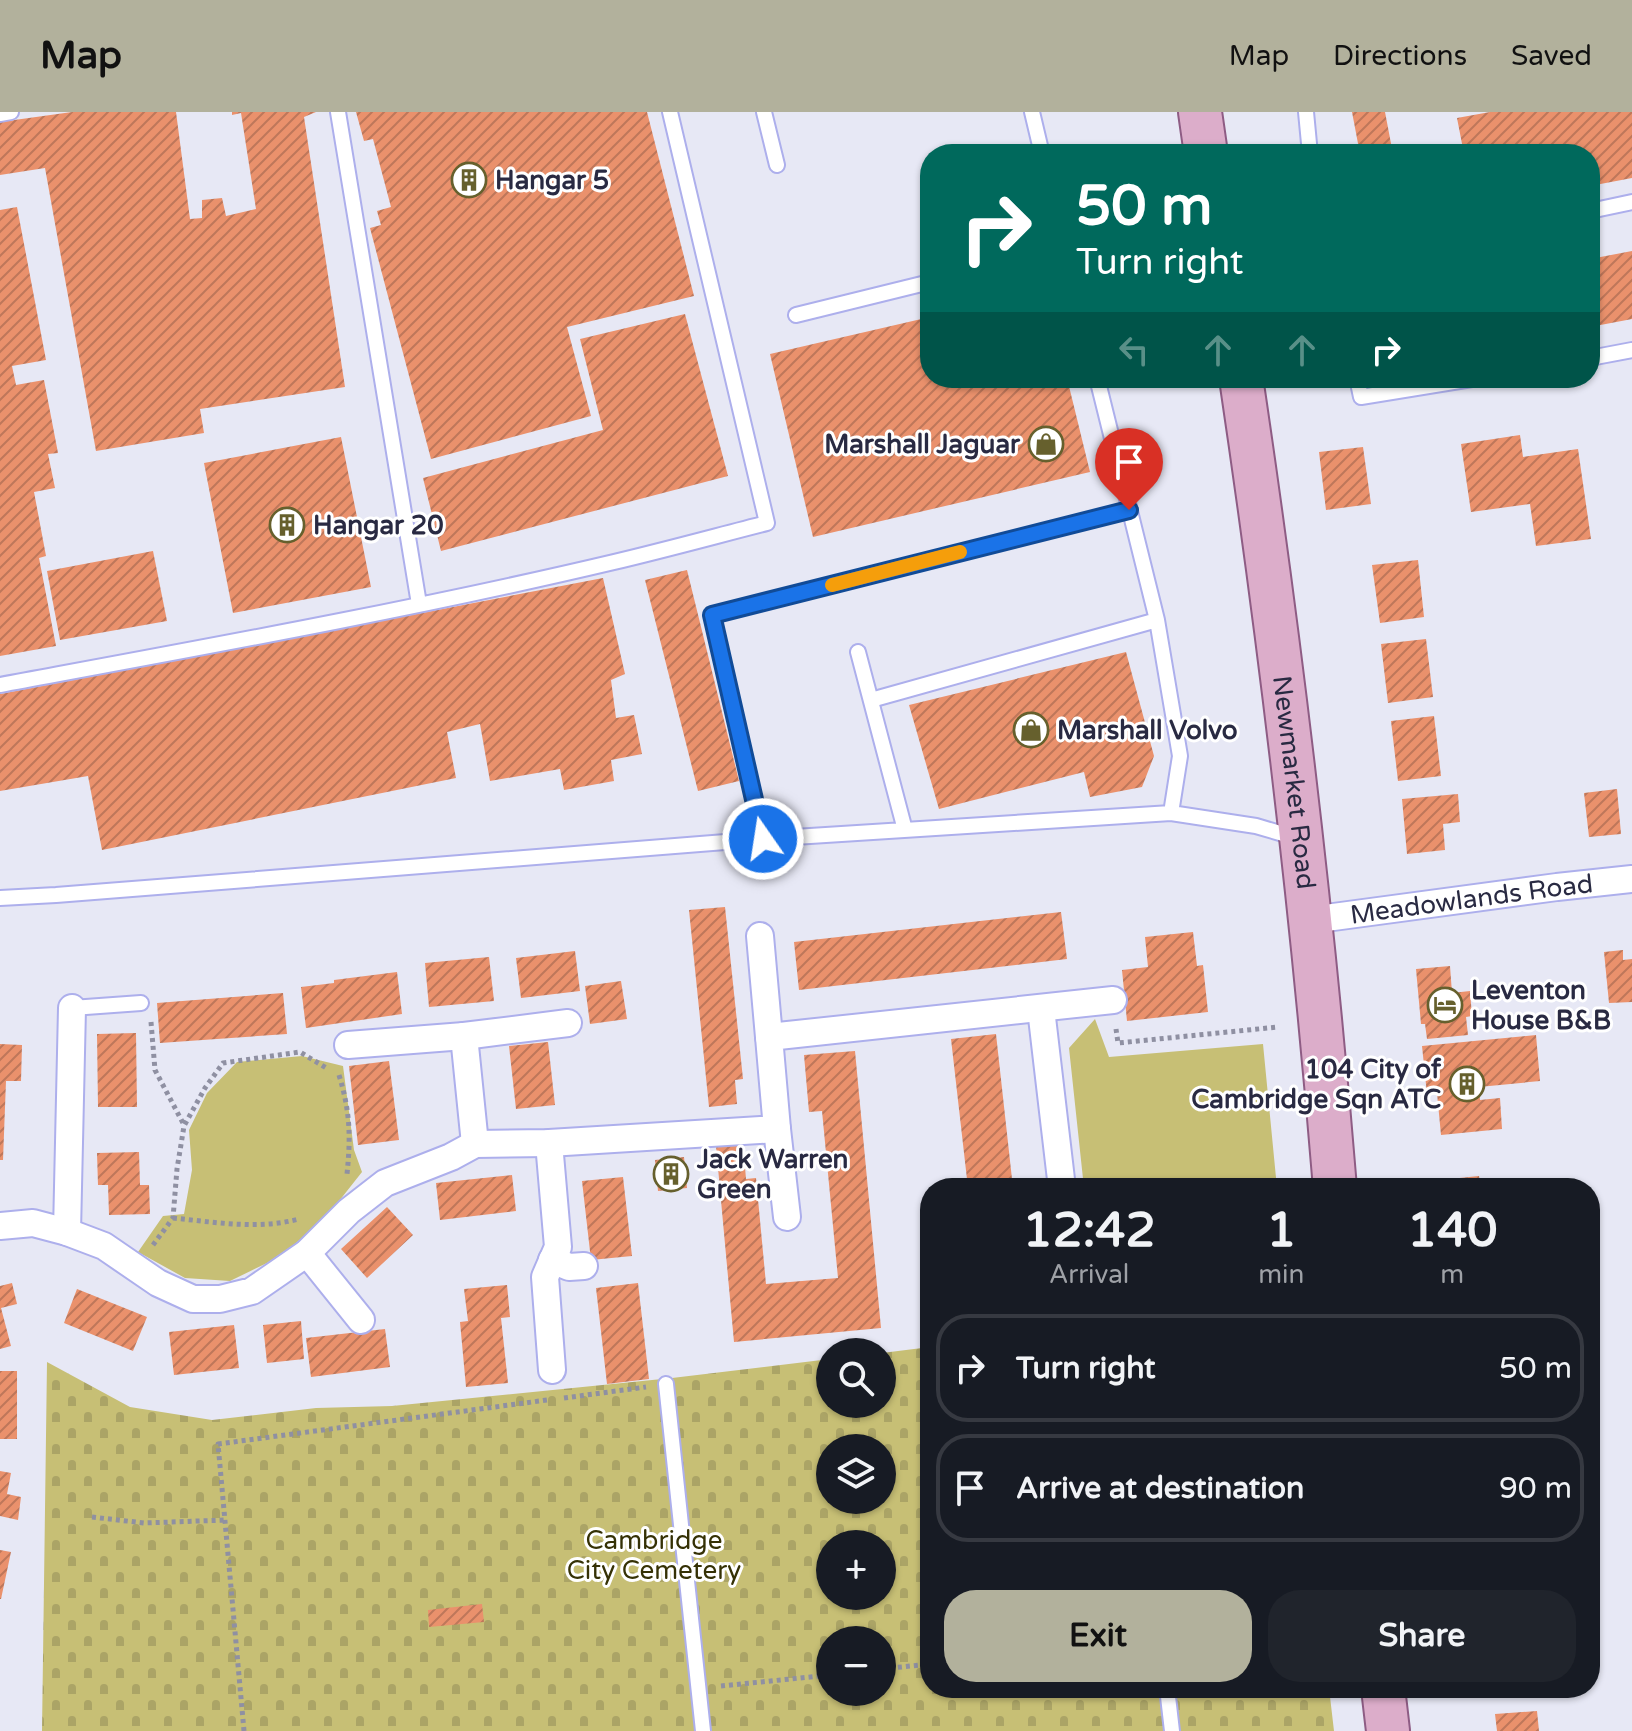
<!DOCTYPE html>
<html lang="en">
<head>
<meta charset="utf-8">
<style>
  :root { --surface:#171b24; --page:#20242c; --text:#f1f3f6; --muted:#9ea1a6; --line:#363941; --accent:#b2b19c }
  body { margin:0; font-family:"Varela Round",sans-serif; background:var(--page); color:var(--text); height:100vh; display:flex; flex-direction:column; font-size:30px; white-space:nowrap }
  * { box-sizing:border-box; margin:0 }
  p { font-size:26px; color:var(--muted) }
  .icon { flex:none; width:44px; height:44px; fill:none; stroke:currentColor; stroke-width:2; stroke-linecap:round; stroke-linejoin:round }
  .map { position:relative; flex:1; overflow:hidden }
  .drawer { position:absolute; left:920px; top:1066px; width:680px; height:520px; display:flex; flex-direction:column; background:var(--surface); border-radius:32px; box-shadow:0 2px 6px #0004 }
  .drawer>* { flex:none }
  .guide { position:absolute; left:920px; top:32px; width:680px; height:244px; border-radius:32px; box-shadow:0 2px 6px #0004; background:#00695c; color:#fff; overflow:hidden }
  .fabs { position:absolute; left:816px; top:1226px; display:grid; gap:16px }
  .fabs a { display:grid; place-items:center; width:80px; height:80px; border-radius:50%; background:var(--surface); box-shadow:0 2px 6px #0004; font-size:40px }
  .pin { position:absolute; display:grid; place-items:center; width:68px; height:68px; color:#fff; margin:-82px -34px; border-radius:50% 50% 50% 0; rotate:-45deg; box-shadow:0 0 8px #0007 }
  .pin .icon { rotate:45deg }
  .me { position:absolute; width:88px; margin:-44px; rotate:347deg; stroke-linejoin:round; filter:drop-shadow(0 0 6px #0008) }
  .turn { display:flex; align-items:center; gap:28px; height:168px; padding:0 24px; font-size:36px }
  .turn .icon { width:104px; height:104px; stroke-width:2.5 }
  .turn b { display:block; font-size:56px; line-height:68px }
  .lanes { display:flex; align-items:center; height:76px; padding:0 24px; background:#0003; justify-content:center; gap:40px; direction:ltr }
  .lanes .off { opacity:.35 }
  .eta { display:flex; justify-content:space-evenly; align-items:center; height:136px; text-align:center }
  .eta b { font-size:48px; font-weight:800; line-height:56px }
  .cta { display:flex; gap:16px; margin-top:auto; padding:16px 24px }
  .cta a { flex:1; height:92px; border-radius:32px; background:var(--accent); color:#111; font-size:32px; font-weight:800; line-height:92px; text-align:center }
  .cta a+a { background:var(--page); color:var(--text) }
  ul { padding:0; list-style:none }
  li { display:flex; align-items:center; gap:24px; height:108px; margin:0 16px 12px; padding:0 8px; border:4px solid var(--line); border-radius:32px }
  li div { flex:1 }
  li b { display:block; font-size:30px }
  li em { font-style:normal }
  header { display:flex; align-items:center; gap:48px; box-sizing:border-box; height:112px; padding:0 40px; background:var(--accent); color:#111 }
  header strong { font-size:38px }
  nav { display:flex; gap:44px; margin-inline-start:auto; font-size:28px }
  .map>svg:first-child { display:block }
  .grass { fill:#c7bf75 }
  .cemetery { fill:url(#cemetery-stones); fill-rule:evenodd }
  .building { fill:url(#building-hatch) }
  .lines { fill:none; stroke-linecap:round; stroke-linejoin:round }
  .service-casing { stroke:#adafec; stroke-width:18 }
  .minor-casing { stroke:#adafec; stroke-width:30 }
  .primary-casing { stroke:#8e5c84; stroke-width:46 }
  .path { stroke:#8f90a2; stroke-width:5; stroke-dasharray:4 4; stroke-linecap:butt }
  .service { stroke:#fff; stroke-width:14 }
  .minor { stroke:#fff; stroke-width:26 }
  .primary { stroke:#dcadca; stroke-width:42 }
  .route-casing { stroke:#114b97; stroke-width:20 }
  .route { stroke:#1a73e8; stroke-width:14 }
  .slow { stroke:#f59e0b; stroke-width:14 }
  .labels { text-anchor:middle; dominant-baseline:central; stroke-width:6; stroke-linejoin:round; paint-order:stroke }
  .poi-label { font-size:26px; font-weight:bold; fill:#292a42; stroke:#fff; text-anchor:start }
  .street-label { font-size:26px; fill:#292a42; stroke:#fff }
  .park-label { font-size:26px; fill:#353105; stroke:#fff }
</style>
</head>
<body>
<header>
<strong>Map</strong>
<nav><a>Map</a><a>Directions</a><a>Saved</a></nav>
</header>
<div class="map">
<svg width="1632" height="1619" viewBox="0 0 1632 1619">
  <defs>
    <pattern id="cemetery-stones" width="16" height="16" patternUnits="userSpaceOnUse" patternTransform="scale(2)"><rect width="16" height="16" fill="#c7bf75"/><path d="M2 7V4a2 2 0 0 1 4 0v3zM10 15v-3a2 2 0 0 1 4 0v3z" fill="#aba466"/></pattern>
    <pattern id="building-hatch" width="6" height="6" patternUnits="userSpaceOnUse" patternTransform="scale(2)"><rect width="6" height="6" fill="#ea916c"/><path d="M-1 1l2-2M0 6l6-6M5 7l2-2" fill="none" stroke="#be775a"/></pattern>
  </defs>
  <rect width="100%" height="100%" fill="#e7e8f5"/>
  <path class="grass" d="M1095,907L1109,945L1263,932L1277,1076H1084L1069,936Z
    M302,944L343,954L354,1038L362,1060L328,1103L304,1126L267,1151L230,1169L185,1166L138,1140L163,1104L184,1102L192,1058L189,1018L207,981L237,950Z"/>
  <path class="cemetery" d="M930,1235V1576H1329L1334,1619H42L47,1250L130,1295L212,1308L316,1296L392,1294L672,1266L830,1247V1292H882V1241ZM830,1336H882V1388H830ZM830,1432H882V1484H830ZM830,1528H882V1580H830Z"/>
  <path class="building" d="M72,0H176L190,107L202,106V88L222,86L226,104L256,97L241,1L232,3V0H316L304,5L345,275L200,297L204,321L96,339L45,56L0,63V10Z
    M356,0H647L694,184L567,215L591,304L431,347L370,116L381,113L377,99L391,95L373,27L364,29Z
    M1352,0H1385L1393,42H1360Z
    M1490,0H1632V66L1590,74V42H1464L1457,6Z
    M17,95L46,248L12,254L16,273L44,268L58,341L48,342L55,376L34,380L46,444L39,446L56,534L0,544V98Z
    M1632,139V207L1590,215V147Z
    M685,202L728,364L441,439L423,366L603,318L580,227Z
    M930,205V266H1067L1090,360L813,425L770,242Z
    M1520,323L1523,345L1578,337L1591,427L1536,434L1530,392L1471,400L1461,332Z
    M341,325L371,475L233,501L204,351Z
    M1363,335L1371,392L1326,398L1319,340Z
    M153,439L167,509L60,528L47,459Z
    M1418,448L1424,505L1380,511L1372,453Z
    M687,458L739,669L698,679L645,468Z
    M603,466L625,562L611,568L616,606L634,603L642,642L611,648L614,669L564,678L560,657L490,669L480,612L447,620L456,666L102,738L88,664L0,679V582Z
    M1426,527L1433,585L1388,591L1381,532Z
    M1126,540L1154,644L1142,675L1090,685L1084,660L939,697L909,593Z
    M1434,604L1441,664L1398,669L1391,609Z
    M1617,677L1621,722L1589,725L1584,681Z
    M1458,682L1460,710L1443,712L1445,738L1407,742L1402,687Z
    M725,795L743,967L735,968L737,992L709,995L689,798Z
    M1061,800L1067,847L799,878L794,830Z
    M1193,820L1197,854L1203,853L1208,900L1127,909L1122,858L1148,855L1145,825Z
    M1623,838V848L1632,847V890L1609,891L1604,840Z
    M575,839L580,879L521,886L516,846Z
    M489,845L494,889L429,895L425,851Z
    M1450,854L1452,881L1470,879L1472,904L1466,905L1468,923L1427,927L1425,912H1421L1416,857Z
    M397,860L402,902L306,916L301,875L334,871V868Z
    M621,869L627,907L590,912L585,874Z
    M283,881L287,922L160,931L157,891Z
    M136,921L137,995H98L97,922Z
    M996,922L1013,1076H968L951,927Z
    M1536,923L1540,969L1479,975L1480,988L1500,986L1502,1017L1441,1023L1437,981L1427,982L1422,934Z
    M548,930L555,993L516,997L509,934Z
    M0,932L22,933L21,969H6L3,1048H0Z
    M855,939L881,1216L734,1230L716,1034L743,1031L746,1067L756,1066L766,1172L838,1166L822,999L809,1000L804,943Z
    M389,949L399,1028L358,1033L349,954Z
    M139,1040L140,1073H149L150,1102L109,1103L108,1073H98L97,1041Z
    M684,1045L687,1076L658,1079L655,1048Z
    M512,1063L516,1099L440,1108L436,1071Z
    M1479,1064L1481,1076H1440V1068Z
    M623,1065L632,1144L591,1148L582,1069Z
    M387,1095L413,1123L367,1166L341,1137Z
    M12,1171L17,1192L1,1196L11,1234L0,1237V1174Z
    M638,1171L649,1267L607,1272L596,1176Z
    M507,1173L510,1205L501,1206L508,1271L466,1275L460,1210L468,1209L464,1177Z
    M77,1177L147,1205L133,1239L64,1211Z
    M301,1209L304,1247L267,1251L263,1213Z
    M234,1213L239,1256L174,1263L169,1220Z
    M385,1217L390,1255L311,1265L306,1226Z
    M0,1259H17V1327H0Z
    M0,1359L11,1361L7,1382L21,1385L18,1408L0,1404Z
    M0,1438L11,1440L1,1487H0Z
    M482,1492L484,1510L429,1515L428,1498Z
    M1492,1576H1532V1580L1493,1584Z
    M1537,1599L1539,1619H1497L1495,1602Z"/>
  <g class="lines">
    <g class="service-casing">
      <path id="service" d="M338,0L419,492
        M764,0L777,53
        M1032,0L1042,42
        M1306,0L1310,42
        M0,2L11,0
        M1590,99L1632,90
        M796,203L930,170
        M1590,246L1632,238
        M1357,266L1361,285L1478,266
        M858,540L905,718
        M0,573C205,535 411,498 614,450C665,438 716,424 767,411L670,0
        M871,588L1157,508
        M1171,701L1256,714L1297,726
        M763,727L712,503L1129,398
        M0,786L56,783L763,727L1171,701L1180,644L1157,508L1097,266
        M72,896L141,891
        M666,1272L703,1619
        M1167,1576L1172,1619"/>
    </g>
    <g class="minor-casing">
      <g id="minor">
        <path id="s1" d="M1311,808L1557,775L1632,767"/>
        <path d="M760,824L769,925"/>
        <path d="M1041,897L1062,1076"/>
        <path d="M464,924L568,911"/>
        <path d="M348,933L464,924L475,1032"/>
        <path d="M777,1017L787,1105"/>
        <path d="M549,1031L558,1135L545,1165L552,1258"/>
        <path d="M0,1114L33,1111L67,1120L104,1134L158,1171L193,1187H220L252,1179L307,1141L349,1099L385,1071L451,1045L475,1032L549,1031L777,1017L769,925L1113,888"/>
        <path d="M67,1120L72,896"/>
        <path d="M307,1141L361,1208"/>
        <path d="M552,1148L569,1155L584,1154"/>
      </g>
    </g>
    <g class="primary-casing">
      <g id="primary">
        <path d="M1200,0L1206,42"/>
        <path id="s2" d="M1241,266C1281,535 1313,805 1335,1076"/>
        <path d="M1383,1576L1388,1619"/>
      </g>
    </g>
    <path class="path" d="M151,910L155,958L184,1013
      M1116,917L1118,931L1278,915
      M339,963C350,999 351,1024 347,1062
      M173,1106C214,1110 258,1118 299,1107
      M153,1133L173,1106L177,1057L184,1014L205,976L223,951L300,940L328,957
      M564,1286L646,1275
      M92,1405L144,1411L226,1408
      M882,1557L930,1552
      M721,1574L830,1563
      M244,1619L218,1332L547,1288"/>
    <use href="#service" class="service"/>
    <use href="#minor" class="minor"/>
    <use href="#primary" class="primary"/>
  </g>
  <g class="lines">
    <g class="route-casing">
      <path id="route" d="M763,727L712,503L1129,398"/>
    </g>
    <use href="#route" class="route"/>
    <path class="slow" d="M832,473L960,440"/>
  </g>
  <defs>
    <g id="building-ring" transform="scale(1.8)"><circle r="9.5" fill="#fff" stroke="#66602d" stroke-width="1.5"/><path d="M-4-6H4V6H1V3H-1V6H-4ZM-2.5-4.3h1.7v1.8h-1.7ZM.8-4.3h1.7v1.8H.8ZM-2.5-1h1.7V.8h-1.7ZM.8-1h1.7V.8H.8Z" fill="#66602d"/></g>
    <g id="shop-ring" transform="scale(1.8)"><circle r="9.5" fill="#fff" stroke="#66602d" stroke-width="1.5"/><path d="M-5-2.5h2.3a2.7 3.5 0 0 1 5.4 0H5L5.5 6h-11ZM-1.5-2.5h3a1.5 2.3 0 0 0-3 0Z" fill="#66602d"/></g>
    <g id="hotel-ring" transform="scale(1.8)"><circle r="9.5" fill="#fff" stroke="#66602d" stroke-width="1.5"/><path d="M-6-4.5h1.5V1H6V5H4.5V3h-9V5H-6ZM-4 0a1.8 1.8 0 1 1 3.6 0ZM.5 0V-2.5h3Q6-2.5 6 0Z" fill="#66602d"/></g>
  </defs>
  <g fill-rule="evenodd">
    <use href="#building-ring" x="469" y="68"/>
    <use href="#shop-ring" x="1046" y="332"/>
    <use href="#building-ring" x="287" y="413"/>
    <use href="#shop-ring" x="1031" y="618"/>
    <use href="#hotel-ring" x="1445" y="893"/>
    <use href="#building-ring" x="1467" y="972"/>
    <use href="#building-ring" x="671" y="1062"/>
  </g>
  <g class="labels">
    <g class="poi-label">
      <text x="495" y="68">Hangar 5</text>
      <text x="1020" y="332" text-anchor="end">Marshall Jaguar</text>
      <text x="313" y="413">Hangar 20</text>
      <text x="1057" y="618">Marshall Volvo</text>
      <text x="1471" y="878">Leventon<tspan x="1471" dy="30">House B&amp;B</tspan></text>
      <text x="1441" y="957" text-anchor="end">104 City of<tspan x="1441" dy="30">Cambridge Sqn ATC</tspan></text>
      <text x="697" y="1047">Jack Warren<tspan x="697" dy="30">Green</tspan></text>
    </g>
    <g class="street-label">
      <text stroke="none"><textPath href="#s2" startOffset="408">Newmarket Road</textPath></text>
      <text stroke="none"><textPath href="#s1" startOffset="162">Meadowlands Road</textPath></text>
    </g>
    <g class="park-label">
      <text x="654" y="1428">Cambridge<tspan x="654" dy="30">City Cemetery</tspan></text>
    </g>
  </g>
</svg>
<div class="fabs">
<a><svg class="icon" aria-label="search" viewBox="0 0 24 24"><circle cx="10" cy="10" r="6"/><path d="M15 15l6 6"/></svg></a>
<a><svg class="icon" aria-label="layers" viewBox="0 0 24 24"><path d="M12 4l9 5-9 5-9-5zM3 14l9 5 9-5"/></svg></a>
<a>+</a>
<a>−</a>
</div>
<div class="pin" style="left:1129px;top:398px;background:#d93025"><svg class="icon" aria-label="arrive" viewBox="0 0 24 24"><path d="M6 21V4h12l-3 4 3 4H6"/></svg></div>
<svg class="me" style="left:763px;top:727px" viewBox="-20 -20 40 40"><circle r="17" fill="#1a73e8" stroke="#fff" stroke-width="3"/><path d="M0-11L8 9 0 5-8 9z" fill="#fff"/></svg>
<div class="guide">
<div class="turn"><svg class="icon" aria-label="right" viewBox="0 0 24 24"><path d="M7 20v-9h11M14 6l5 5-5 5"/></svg><div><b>50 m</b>Turn right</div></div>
<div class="lanes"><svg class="icon off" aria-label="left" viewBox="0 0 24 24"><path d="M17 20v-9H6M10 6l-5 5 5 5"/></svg><svg class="icon off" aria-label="ahead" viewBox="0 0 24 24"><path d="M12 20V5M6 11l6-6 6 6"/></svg><svg class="icon off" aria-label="ahead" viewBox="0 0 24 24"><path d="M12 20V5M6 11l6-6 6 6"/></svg><svg class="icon" aria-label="right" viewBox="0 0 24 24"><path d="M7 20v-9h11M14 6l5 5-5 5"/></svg></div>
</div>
<section class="drawer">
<div class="eta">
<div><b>12:42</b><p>Arrival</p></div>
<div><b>1</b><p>min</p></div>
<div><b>140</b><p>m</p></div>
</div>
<ul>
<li><svg class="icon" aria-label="right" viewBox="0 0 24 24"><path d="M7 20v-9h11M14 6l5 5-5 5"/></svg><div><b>Turn right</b></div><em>50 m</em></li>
<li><svg class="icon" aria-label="arrive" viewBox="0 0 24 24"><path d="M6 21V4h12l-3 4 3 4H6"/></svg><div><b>Arrive at destination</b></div><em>90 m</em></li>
</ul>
<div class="cta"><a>Exit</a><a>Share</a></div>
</section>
</div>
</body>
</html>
